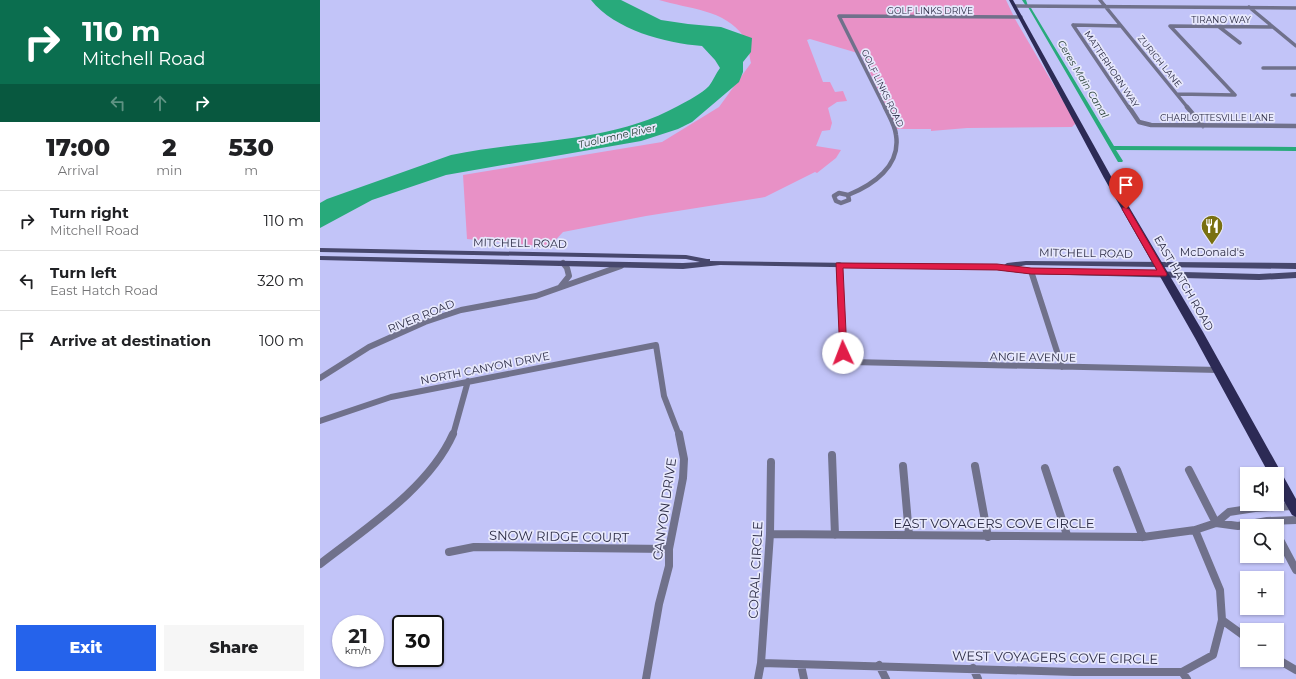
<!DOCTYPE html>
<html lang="en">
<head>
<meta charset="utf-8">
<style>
  :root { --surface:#fff; --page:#f6f6f6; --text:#202124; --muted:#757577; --line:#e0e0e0; --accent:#2563eb }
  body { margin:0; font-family:Montserrat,sans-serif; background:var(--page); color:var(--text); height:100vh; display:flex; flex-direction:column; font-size:15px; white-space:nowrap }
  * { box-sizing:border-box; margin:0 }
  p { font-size:13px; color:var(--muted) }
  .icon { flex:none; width:22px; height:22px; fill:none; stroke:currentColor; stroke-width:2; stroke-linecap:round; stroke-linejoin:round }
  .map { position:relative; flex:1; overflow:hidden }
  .panel { display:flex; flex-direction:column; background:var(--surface); width:320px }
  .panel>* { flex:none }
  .banner { background:#0b6e4f; color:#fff; overflow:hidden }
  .tools { position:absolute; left:920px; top:467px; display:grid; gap:8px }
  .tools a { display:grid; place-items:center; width:44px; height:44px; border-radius:0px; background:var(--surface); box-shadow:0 1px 3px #0004; font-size:20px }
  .speed { position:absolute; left:12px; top:615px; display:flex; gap:8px; font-size:20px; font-weight:700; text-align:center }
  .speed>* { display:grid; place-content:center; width:52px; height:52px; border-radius:50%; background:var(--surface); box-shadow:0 1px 3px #0004; line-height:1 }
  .speed small { font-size:10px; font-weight:400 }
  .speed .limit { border:2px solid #111; border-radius:6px; background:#fff; color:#111 }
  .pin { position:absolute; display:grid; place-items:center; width:34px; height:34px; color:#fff; margin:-41px -17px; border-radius:50% 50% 50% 0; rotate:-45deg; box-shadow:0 0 4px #0007 }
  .pin .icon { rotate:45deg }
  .me { position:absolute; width:44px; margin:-22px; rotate:358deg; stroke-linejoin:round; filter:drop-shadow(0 0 3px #0008) }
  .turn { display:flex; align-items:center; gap:14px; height:84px; padding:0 16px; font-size:18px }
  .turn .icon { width:52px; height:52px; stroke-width:2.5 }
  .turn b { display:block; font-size:28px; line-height:34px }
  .lanes { display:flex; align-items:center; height:38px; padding:0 16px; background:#0003; justify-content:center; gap:20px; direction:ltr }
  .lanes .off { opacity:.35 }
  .eta { display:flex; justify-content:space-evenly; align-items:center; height:68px; text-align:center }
  .eta b { font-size:24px; font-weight:800; line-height:28px }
  .button { display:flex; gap:8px; margin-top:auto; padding:8px 16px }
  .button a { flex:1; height:46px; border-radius:0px; background:var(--accent); color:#fff; font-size:16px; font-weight:800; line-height:46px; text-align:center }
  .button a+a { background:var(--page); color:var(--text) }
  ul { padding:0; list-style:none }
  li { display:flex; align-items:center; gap:12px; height:60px; padding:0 16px; border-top:1px solid var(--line) }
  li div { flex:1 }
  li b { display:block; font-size:15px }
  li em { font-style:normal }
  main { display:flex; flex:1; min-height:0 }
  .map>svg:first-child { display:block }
  .green { fill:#e891c6 }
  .water { fill:#28aa7b }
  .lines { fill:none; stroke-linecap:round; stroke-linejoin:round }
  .canal { fill:#28aa7b; fill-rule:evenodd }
  .minor-far3 { stroke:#70718b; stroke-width:3.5 }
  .minor-far2 { stroke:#70718b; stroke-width:4.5 }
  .minor-far1 { stroke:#70718b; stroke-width:6 }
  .minor { stroke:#70718b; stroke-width:8 }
  .secondary { fill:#47476c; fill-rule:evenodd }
  .primary { fill:#2c2a55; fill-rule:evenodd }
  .route { fill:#e11d48; stroke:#92132f }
  .labels { text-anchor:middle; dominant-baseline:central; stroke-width:3.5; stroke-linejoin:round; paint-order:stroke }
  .far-street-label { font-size:9px; fill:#2c2c45; stroke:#e7e8fc }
  .far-water-label { font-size:10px; font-style:italic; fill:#1e382c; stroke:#e7e8fc }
  .street-label { font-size:11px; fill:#2c2c45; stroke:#e7e8fc }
  .poi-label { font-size:11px; fill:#2c2c45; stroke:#e7e8fc }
  .near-street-label { font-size:13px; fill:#2c2c45; stroke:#e7e8fc }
</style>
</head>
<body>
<main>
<section class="panel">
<div class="banner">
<div class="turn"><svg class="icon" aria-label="right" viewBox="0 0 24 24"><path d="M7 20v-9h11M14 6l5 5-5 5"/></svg><div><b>110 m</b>Mitchell Road</div></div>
<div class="lanes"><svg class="icon off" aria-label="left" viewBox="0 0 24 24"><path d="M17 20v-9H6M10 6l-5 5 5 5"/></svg><svg class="icon off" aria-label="ahead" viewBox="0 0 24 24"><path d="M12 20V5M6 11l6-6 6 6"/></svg><svg class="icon" aria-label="right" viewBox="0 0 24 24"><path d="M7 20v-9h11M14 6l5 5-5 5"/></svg></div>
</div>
<div class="eta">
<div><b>17:00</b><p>Arrival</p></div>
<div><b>2</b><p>min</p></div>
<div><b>530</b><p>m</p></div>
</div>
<ul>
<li><svg class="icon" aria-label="right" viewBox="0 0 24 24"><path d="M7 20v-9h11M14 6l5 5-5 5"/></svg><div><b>Turn right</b><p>Mitchell Road</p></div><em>110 m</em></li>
<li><svg class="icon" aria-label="left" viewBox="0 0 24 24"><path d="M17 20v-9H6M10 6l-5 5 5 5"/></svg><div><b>Turn left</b><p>East Hatch Road</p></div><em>320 m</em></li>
<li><svg class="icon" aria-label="arrive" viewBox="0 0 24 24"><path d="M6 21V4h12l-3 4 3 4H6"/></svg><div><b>Arrive at destination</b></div><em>100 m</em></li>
</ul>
<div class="button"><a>Exit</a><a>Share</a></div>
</section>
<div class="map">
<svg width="976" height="679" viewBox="0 0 976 679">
  <rect width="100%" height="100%" fill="#c2c4f8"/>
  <path class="green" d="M339,0H686L695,19L756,123L752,127L647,128L611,131V129H577L541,54L490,39L487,40L503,82H510L515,92L523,91L527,101L517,102L508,108L512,123L510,130L502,131L496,146L521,150L516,158L497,173L495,172L445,197L326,216L243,232L229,247L147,239L143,175L342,142L399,107L431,63C429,56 429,43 424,37C405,9 368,9 339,0Z"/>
  <path class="water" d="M271,0H301L341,20L368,24L401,27L432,38L431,52L423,62V72L419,82L372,122L358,129L321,141L126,175L52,200L0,228V203L7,199L131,155C207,139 289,144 358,106C369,100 381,94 389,86C393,81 396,73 400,68L395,60L382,46C345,43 295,30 271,0Z"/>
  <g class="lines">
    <path class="canal" d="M702,0H706L708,6H706Z
      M708,7L711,8L794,146L976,147V151L796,150L803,161L802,162H798Z"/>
    <path class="minor-far3" d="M780,0L868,108
      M695,6L976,8
      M929,7L976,46
      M753,25L809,108
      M753,25L801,26
      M850,26L952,27
      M850,26L915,95
      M898,26L920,43
      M943,68H976
      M857,94L915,95
      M972,95H976
      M565,108L519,16L701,17"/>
    <path class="minor-far2" d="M809,107L819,122L831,125L976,126
      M867,107L883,126
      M519,193L528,195L529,200L521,203L516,201L514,196Z
      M528,195C553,185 581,166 576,135C575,125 569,116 565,107"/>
    <path class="minor-far1" d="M519,265L523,353L531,362L899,370
      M711,271L742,367
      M241,286L249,276L247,268L243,263
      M0,378L49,347L105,322L141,310L216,296L301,266
      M0,421L71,397L336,345L344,396L359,435
      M133,435L148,381"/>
    <path class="minor" d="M512,455L515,535
      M583,466L589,535
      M655,466L668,537
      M725,468L747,535
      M797,470L823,537
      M869,470L896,523
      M896,523L918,526L947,521L976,520
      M450,534L823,537L875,530L896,523L909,512L935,508L973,506
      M957,534L976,570
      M129,552L154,547L349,549
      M0,564C46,528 109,488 133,434
      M902,620L927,638
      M957,659L976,670
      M441,663L754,672H862L893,655L902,620L900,590L875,530
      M481,665L484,679
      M559,665L566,679
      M653,668L658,679
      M862,672L867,679
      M326,679L339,604L349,566V549L363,478L364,459L359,434
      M438,679L441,663L450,534L451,462"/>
    <path class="secondary" d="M0,248L366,255L387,259H390V261L684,265L687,263L706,261L976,263V269L706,265L697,267L711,268L939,274L976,272V278L939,280L711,274L677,270L400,265L363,269L0,260V256L363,263L380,262L366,259L0,252Z"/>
    <path class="primary" d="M689,0H693L792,178L883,332L976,499V517L972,515L957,489V474H949L875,338L784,178Z"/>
  </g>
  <path class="route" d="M803,207L809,209L847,274L846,276L711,274L677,270L523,268L527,353L526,356H520L516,263L677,264L711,268L837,270L802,209Z"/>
  <defs>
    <g id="restaurant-pin" transform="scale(1.15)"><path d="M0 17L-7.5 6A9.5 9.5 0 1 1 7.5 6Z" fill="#797010" stroke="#e7e8fc"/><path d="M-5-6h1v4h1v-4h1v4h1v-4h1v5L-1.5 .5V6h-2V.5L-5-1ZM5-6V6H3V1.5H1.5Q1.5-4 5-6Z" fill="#fff"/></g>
  </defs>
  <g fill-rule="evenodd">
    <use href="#restaurant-pin" x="892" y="226"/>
  </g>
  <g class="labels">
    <g class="far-street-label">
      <text x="610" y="10">GOLF LINKS DRIVE</text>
      <text x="901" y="19">TIRANO WAY</text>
      <text transform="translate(840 61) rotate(51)">ZURICH LANE</text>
      <text transform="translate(792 69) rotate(56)">MATTERHORN WAY</text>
      <text transform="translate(563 88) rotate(64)">GOLF LINKS ROAD</text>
      <text x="897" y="117">CHARLOTTESVILLE LANE</text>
    </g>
    <g class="far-water-label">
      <text transform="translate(763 79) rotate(59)">Ceres Main Canal</text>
      <text transform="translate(297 136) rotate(-13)">Tuolumne River</text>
    </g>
    <g class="street-label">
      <text transform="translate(200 243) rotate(1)">MITCHELL ROAD</text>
      <text transform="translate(766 253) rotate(1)">MITCHELL ROAD</text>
      <text transform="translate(864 283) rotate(60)">EAST HATCH ROAD</text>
      <text transform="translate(101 316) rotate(-22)">RIVER ROAD</text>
      <text transform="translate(713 357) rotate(1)">ANGIE AVENUE</text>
      <text transform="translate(165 368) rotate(-11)">NORTH CANYON DRIVE</text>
    </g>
    <g class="poi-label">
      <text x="892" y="252">McDonald's</text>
    </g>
    <g class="near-street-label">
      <text transform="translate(344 509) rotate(-82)">CANYON DRIVE</text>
      <text x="674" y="523">EAST VOYAGERS COVE CIRCLE</text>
      <text transform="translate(239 536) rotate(1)">SNOW RIDGE COURT</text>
      <text transform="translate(435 570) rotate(-87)">CORAL CIRCLE</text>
      <text transform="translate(735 657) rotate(1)">WEST VOYAGERS COVE CIRCLE</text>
    </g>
  </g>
</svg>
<div class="tools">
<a><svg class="icon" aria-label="sound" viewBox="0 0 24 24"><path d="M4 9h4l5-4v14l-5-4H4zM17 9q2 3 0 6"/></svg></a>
<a><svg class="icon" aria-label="search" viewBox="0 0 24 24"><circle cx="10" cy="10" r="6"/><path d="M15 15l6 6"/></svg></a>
<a>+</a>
<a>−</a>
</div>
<div class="speed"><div>21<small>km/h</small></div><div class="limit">30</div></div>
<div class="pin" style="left:806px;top:209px;background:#d93025"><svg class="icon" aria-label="arrive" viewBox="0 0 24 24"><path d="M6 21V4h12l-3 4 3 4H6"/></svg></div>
<svg class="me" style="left:523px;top:353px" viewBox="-20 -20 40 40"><circle r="19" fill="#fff"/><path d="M0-13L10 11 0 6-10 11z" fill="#e11d48"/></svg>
</div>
</main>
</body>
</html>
